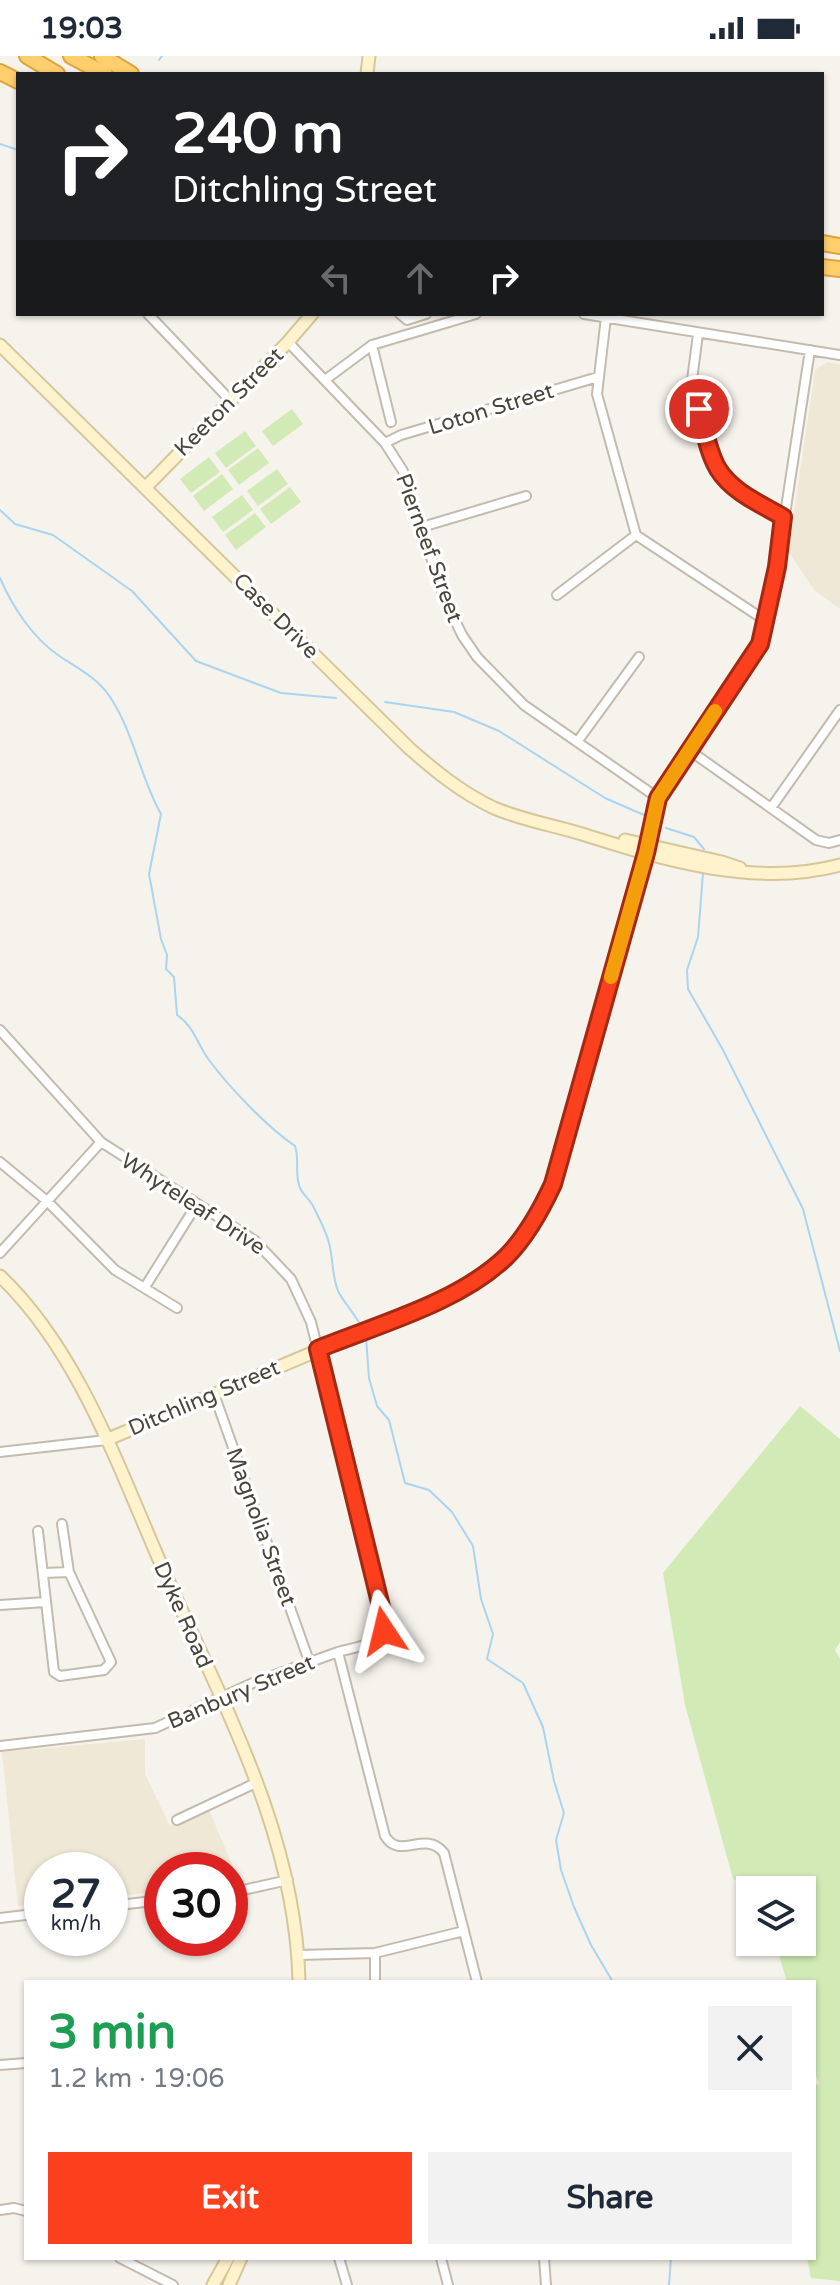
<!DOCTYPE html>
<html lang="en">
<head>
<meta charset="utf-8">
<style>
  :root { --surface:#fff; --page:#f2f2f3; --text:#1f2937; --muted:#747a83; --accent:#fc3f1d }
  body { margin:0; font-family:"Varela Round",sans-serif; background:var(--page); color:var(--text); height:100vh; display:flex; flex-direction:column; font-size:30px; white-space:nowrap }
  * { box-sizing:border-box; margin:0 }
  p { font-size:26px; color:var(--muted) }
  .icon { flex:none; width:44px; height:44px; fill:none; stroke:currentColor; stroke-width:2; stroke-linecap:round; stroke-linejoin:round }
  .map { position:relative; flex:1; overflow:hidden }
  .drawer { position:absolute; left:24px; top:1924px; width:792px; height:280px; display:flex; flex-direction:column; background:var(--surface); border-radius:0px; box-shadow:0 2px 6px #0004 }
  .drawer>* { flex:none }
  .hud { position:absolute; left:16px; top:16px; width:808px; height:244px; border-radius:0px; box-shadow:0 2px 6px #0004; background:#202124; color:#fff; overflow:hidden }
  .buttons { position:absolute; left:736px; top:1820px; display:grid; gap:16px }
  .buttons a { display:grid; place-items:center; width:80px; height:80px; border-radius:0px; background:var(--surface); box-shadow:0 2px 6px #0004; font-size:40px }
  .speed { position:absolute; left:24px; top:1796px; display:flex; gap:16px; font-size:40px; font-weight:700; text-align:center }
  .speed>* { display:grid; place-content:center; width:104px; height:104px; border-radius:50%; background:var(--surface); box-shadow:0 2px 6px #0004; line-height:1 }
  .speed small { font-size:20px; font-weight:400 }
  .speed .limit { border:12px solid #d22; background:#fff; color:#111 }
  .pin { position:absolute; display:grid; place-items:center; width:68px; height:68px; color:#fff; margin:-34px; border:4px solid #fff; border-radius:50%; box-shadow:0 2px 8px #0007 }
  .me { position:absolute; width:88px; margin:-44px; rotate:350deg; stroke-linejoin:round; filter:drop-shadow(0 0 6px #0008) }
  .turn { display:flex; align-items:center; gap:28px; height:168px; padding:0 24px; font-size:36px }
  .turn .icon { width:104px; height:104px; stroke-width:2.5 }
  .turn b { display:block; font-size:56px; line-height:68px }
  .lanes { display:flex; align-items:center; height:76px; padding:0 24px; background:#0003; justify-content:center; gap:40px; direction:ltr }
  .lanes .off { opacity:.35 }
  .round { display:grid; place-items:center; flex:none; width:84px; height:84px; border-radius:0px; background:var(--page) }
  .headline { display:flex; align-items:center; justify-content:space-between; height:136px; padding:0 24px }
  h1 { font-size:48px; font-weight:800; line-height:60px; color:#1e9e55 }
  .cta { display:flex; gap:16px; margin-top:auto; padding:16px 24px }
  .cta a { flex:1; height:92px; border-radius:0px; background:var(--accent); color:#fff; font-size:32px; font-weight:800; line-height:92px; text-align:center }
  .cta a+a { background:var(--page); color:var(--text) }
  .status { display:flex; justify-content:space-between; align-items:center; height:56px; padding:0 40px; background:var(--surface); direction:ltr }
  .status svg { height:22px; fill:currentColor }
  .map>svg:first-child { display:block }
  .education { fill:#efe8d6 }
  .green { fill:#d2eab5 }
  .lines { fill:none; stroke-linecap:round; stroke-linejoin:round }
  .stream { stroke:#a9d4f2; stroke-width:2 }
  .street-casing { stroke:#c2bbae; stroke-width:12 }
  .secondary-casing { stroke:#d6c79b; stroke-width:15 }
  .highway-casing { stroke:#e0a43c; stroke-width:18 }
  .street { stroke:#fff; stroke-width:8 }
  .secondary { stroke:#fff3cd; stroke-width:11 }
  .highway { stroke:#ffcf6e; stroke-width:14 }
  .route-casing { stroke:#a42913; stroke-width:20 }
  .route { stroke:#fc3f1d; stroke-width:14 }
  .slow { stroke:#f59e0b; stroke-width:14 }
  .labels { text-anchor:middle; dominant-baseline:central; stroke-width:7; stroke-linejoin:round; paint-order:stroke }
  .street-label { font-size:22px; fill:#4b4439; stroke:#fff }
</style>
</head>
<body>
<div class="status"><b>19:03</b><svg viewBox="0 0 49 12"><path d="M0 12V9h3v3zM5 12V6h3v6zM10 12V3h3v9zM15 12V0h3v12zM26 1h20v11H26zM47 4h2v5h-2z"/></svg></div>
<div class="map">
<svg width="840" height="2229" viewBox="0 0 840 2229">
  <rect width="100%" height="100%" fill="#f6f3ec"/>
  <path class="education" d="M827,306L840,308V553L814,534L788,495L815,314Z
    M145,1683V1718L170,1770L209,1754L240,1827L230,1828V1814H162V1835L110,1841V1814H42V1848L18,1850L2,1696Z"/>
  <path class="green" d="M292,353L303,368L273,390L262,375Z
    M245,375L256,390L226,412L215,397Z
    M258,392L269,407L239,429L228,414Z
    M209,401L220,416L191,437L180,423Z
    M277,413L288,428L258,450L247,435Z
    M222,418L233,433L204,455L193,440Z
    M290,431L301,446L271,468L260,453Z
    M242,439L253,454L223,476L212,461Z
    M255,457L266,471L236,494L225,479Z
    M800,1350L840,1383V1586L835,1594L840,1603V2225L811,2222L807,2202H814V2029L819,2028L814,2013V1926H787L775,1886H802V1834H755L733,1823L685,1649L663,1517Z"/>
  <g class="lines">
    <path class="stream" d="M159,4L162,0
      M0,88L18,94
      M0,454L15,468L53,479L132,535L196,605L281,637L336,642
      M0,522C12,550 32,581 58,599C77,612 97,621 110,641C134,677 140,721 161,758L149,818L161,883L167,899L166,913L174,921L177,959C194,970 197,988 209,1004C229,1031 267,1071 295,1090C300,1105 294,1117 300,1132C303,1139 311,1144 314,1152C319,1162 326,1175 329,1187C333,1202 332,1220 338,1235C342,1244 356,1259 362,1272
      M385,646L454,656L499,675L605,742L644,759
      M666,772L694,781L704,793
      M703,817L698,881L687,914L688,933L723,994L803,1153L840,1295
      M366,1281L369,1322L377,1350L389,1364L405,1427L429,1434L452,1456L473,1490L481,1543L493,1578L487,1603L523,1627L543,1671L554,1725L564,1757L556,1784L561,1814L574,1851L591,1889L613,1926
      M669,2229L671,2202"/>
    <g class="street-casing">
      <path id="street" d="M148,258L230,344
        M400,258L407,264L426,258
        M584,258L840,299
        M606,261L597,338L636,479L766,565
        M698,278L692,324L717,411L731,428L783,461
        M288,286L385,387L403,415L444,541L462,579L477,601L524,649L658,742
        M372,289L391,366
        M325,324L372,289L476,258
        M385,387L401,379L598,321
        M422,471L526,440
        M557,539L636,479
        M577,686L639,601
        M689,694L816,784L829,787L840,784
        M771,752L840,654
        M648,789L658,742L760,588L777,511L810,294
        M0,974L101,1086L254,1184L291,1223L311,1266L385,1567C385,1589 355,1591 338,1596L385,1780C400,1805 425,1773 444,1797L477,1926
        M0,1106L47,1145L115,1214L177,1252
        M0,1197L101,1086
        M145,1231L197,1148
        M214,1338L309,1605
        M0,1396L106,1384
        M38,1475L54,1616L60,1620L104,1614L111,1606L69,1516L62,1468
        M43,1517L69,1516
        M0,1549L46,1546
        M0,1690L155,1672L255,1626L338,1596
        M177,1764L258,1726
        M230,1837L288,1824
        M110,1850L162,1844
        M0,1862L42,1857
        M298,1899L375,1897L464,1875
        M375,1926V1897
        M0,2009L26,2007
        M0,2154L14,2152L26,2155
        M120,2202L173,2229
        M339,2202L347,2229
        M441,2202L448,2229
        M544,2202L546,2229"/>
    </g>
    <g class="secondary-casing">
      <path id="secondary" d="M367,18L369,0
        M0,289L409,692C435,715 462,737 494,752C522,764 552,769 582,778C664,804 755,832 840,809
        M145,432L288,286L312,258
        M625,784L722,806L740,812
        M0,1220C80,1296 120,1416 164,1515C222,1647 296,1778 299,1926
        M106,1384L456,1236L508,1199L533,1167L553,1128L648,789
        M213,2229L228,2202
        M229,2229L241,2202"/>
    </g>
    <g class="highway-casing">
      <path id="highway" d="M27,0L57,18
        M71,0L105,18
        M102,0L131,18
        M0,16L18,25
        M822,187L840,190
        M822,211L840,213"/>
    </g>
    <use href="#street" class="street"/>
    <use href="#secondary" class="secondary"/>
    <use href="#highway" class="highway"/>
  </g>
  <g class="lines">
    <g class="route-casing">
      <path id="route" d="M384,1575L385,1567L318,1293C379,1268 458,1247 506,1201C527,1180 541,1154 553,1128L646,797L658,742L760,588L777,511L783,461C761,448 732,436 718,413C708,396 704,372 699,353"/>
    </g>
    <use href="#route" class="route"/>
    <path class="slow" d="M611,921L646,797L658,742L715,655"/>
  </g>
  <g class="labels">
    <g class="street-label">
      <text transform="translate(229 346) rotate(-45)">Keeton Street</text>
      <text transform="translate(491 353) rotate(-17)">Loton Street</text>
      <text transform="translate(429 492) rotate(70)">Pierneef Street</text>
      <text transform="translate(276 560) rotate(45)">Case Drive</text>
      <text transform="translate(193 1148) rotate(33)">Whyteleaf Drive</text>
      <text transform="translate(204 1342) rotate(-23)">Ditchling Street</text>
      <text transform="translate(261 1471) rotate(70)">Magnolia Street</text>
      <text transform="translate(183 1559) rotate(66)">Dyke Road</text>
      <text transform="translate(241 1636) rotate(-23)">Banbury Street</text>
    </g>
  </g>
</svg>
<div class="buttons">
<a><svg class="icon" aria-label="layers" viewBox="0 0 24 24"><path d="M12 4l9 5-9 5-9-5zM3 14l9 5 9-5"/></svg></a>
</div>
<div class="speed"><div>27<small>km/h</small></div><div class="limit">30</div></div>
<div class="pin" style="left:699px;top:353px;background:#d93025"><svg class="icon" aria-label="arrive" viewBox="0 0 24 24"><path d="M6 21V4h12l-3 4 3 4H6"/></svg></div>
<svg class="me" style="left:384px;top:1575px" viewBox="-20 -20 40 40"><path d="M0-17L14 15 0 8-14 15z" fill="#fc3f1d" stroke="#fff" stroke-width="4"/></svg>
<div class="hud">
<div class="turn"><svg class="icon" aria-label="right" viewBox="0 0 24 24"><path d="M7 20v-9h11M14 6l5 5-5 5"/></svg><div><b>240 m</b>Ditchling Street</div></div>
<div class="lanes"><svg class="icon off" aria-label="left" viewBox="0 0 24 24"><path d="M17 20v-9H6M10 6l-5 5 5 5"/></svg><svg class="icon off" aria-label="ahead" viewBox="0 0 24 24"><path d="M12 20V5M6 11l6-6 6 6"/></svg><svg class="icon" aria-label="right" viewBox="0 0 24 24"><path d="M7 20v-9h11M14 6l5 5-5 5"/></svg></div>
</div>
<section class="drawer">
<div class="headline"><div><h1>3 min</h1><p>1.2 km · 19:06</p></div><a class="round"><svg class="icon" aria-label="close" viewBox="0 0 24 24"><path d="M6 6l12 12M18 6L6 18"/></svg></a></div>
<div class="cta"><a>Exit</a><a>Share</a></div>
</section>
</div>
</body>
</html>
